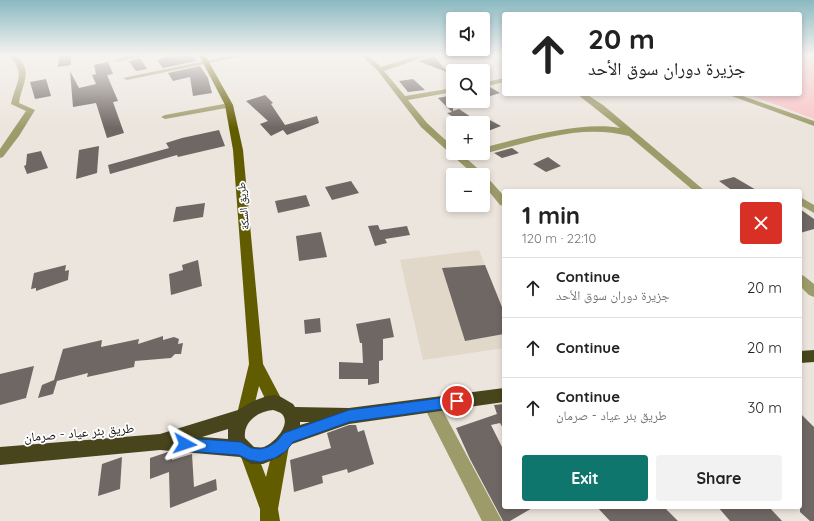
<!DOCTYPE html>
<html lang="en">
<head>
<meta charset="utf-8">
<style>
  :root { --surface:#fff; --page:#f2f2f2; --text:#222; --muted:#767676; --line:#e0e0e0; --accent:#0f766e }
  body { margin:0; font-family:Quicksand,"Noto Naskh Arabic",sans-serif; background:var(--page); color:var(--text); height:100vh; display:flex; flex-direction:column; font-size:15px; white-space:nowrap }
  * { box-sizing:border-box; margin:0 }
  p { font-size:13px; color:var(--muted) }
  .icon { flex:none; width:22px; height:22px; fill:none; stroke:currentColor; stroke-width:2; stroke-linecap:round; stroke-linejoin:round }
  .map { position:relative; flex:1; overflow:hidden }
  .details { position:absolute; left:502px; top:189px; width:300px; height:320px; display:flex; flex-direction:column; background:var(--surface); border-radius:4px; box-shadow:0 2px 6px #0003 }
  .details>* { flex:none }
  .top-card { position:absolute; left:502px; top:12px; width:300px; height:84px; border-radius:4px; box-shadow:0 2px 6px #0003; background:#fff; color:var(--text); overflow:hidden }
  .buttons { position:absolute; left:446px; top:12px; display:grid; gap:8px }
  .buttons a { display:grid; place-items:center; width:44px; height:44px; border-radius:4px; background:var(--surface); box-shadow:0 2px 6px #0003; font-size:20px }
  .pin { position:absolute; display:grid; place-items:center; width:34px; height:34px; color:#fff; margin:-17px; border:2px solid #fff; border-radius:50%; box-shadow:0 1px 4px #0007 }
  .me { position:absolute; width:44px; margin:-22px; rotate:95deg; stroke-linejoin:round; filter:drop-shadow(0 0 3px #0008) }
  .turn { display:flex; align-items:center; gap:14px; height:84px; padding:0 20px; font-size:18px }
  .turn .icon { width:52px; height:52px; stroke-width:2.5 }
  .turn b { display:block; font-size:28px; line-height:34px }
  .round { display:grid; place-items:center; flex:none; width:42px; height:42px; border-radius:4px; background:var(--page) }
  .overview { display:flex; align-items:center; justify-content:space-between; height:68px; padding:0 20px }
  h1 { font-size:24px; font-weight:800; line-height:30px }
  .button { display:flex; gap:8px; margin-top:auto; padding:8px 20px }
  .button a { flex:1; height:46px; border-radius:4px; background:var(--accent); color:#fff; font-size:16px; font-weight:800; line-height:46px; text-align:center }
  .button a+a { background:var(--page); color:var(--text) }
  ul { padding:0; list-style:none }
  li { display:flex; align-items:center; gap:12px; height:60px; padding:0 20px; border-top:1px solid var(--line) }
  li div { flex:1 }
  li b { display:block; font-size:15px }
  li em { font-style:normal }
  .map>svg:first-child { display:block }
  .built { fill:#e2d8ca }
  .green { fill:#f9c3c6 }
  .building { fill:#6f6763 }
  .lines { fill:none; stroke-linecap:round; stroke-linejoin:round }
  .minor { fill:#9e9b6b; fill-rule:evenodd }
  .major { fill:#625c00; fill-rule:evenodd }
  .highway { fill:#48451d; fill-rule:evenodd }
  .route { fill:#1a73e8; stroke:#114b97 }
  .labels { text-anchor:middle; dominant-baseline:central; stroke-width:3.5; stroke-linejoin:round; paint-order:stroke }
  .street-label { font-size:11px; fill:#100e0c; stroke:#fff }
  .near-street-label { font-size:13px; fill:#100e0c; stroke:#fff }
</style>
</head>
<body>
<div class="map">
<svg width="814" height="521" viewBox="0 0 814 521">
  <rect width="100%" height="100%" fill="#ebe5dd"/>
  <path class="built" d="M479,250L504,312V348L423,360L400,260Z"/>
  <path class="green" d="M800,55H814V119L748,94H800Z"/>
  <path class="building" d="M59,55H71V65L58,67Z
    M165,55H192L196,61L163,68L157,60L167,57Z
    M434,56L447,72L418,61Z
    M140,58L147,69L136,71L129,61Z
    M108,62L113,74L107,75L118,101L113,102L124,133L107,138L96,103L73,107L70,71L79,88L96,84L92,75L96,74L94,65Z
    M200,66L208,78L212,93L193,96L190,77L173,81L168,73Z
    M46,79L51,96L35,99L30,82Z
    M413,79L425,90L408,92L399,81Z
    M490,87L500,93L487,97L483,94V88Z
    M265,95L273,103L271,104L285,125L317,116L319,123L287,135L283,130L271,136L260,124L268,121L246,101Z
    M453,95V111L459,109L480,123H462L447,113L452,112L438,98Z
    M488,119L501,126L488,131L483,128V121Z
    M219,130L225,146L178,157L177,155L110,174L108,165L169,148L166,143L182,138Z
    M99,146L97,173L76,179L79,150Z
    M512,148L519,153L502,158L494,153Z
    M41,151L48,168L27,174L24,166L26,165L27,154Z
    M548,157L561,166L546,172L533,164Z
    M734,177L758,191H733L719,181Z
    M351,181L359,193L332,200L325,187Z
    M306,195L310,206L278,213L275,201Z
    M205,203L203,217L173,222L176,207Z
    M800,209L814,219V229L800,233Z
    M378,225L380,230L407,226L410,235L385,239L387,243L375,246L368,226Z
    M321,232L327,257L299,261L296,236Z
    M198,260L202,286L171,295L169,274L183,270L182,265Z
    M66,265L65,271L69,270L68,280L36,291V288L31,289L34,273Z
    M485,265L504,312V334L465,341L442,268Z
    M320,318L321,332L305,334L304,320Z
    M390,318L394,337L383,339V360L379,361V383L368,385V379H339V362L363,363L362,343H360L356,324Z
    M163,336V340L174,337L179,339L178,344L183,343L181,354H175L171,358L135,361L134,367L87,377L88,373L57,381L53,394L38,398L42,385L54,380L63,349L102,340L101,347L139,339L138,344Z
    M34,366L26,398L0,405V374Z
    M504,404V430L500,423L491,425L504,451V507H534L510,521H503L470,459L456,428L497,414L494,405Z
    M800,413L814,427V521H810L800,512Z
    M349,425H356L358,432L364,430L374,464L348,473L347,469L322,476L323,483L294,492L290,460L331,448L327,433Z
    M168,452L172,453V460L192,454L194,487L216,479L217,490L170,508L169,472L150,479V458Z
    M122,457L120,489L98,496L102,464Z
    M597,507H664L678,521H610Z
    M718,507H769L782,521H730Z"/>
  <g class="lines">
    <path class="minor" d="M9,55H16C34,72 22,83 19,103L35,110L19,136L3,157L0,158V149L26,111L11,104C16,80 27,76 9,55Z
      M132,55H146L117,62L114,60Z
      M234,55H248L127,80L123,78Z
      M361,55H368L381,67L420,55H430L384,71L405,96L453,88V92L408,100L427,123L453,147V153H480L466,158L486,176L504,196V206L500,205L483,184V175H474L421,127L378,71Z
      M504,78V82L483,87V83Z
      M577,94H586L603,105L705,191H694L629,136C581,123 530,142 483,154L480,153H483V148C519,138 584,121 620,128Z
      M726,94H737L814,121V126Z
      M229,103L233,105L232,107L165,119L161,117L165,115Z
      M800,197L814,205V213L800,205Z
      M800,274L804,276L814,284V297L809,295L800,286Z
      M431,398L437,400L502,521H482L423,405L425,400Z"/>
    <path class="major" d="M199,55H205L233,105L243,150L263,364L283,402L281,407L275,409L269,407L259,386L251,419L245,422L239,419L237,414L249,364L233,150L225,105Z
      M281,438L287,440L289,446L278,509L280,521H260V509L240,454L243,448L249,445L255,448L266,477L275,440Z"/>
    <path class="highway" d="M814,350V362L800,363V351Z
      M504,388V402L349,424L292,444L280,457L263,464H251L240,457L160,450L0,465V447L160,434L238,410L253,401L267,396L275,395L281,397L293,404L295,407L349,408ZM273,410C276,411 280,412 282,414C292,425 273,444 264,447C261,448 257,447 254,447L245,438C243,421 259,411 273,410ZM300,422H310L300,425ZM228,429V439L202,437Z"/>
  </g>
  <linearGradient id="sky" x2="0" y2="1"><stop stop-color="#8ab9c2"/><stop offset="0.43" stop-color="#f6f3f0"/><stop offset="1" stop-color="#f6f3f0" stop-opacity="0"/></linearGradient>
  <rect width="814" height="128" fill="url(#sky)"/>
  <path class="route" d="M457,396L461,397L463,401L461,405L457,407L349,422L293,442L286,451L275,458L260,462L249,460L239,455L185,451L181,449L179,444L181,440L185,438L241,442L251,448L260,449L268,447L276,442L284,433L349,410Z"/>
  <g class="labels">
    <g class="street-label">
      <text transform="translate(243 206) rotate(-95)">طريق السكة</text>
    </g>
    <g class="near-street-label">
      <text transform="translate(79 432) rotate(-5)">طريق بئر عياد - صرمان</text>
    </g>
  </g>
</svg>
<div class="buttons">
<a><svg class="icon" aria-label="sound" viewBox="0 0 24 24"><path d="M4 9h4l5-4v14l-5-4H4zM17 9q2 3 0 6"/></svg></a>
<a><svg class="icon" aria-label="search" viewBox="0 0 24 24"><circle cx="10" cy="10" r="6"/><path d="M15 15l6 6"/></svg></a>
<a>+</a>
<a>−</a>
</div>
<div class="pin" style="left:457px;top:401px;background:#d93025"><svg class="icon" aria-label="arrive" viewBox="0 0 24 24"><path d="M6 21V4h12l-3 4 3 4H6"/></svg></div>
<svg class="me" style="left:185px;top:444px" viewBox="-20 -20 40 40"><path d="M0-17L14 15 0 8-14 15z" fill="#1a73e8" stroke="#fff" stroke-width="4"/></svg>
<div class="top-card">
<div class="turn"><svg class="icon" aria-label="ahead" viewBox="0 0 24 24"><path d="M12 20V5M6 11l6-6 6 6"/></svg><div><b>20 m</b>جزيرة دوران سوق الأحد</div></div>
</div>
<section class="details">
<div class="overview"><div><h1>1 min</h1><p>120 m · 22:10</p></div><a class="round" style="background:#d93025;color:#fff"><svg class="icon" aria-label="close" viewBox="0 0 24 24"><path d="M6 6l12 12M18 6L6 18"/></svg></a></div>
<ul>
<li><svg class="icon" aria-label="ahead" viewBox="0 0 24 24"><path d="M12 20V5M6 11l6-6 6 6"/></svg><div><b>Continue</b><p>جزيرة دوران سوق الأحد</p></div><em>20 m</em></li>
<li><svg class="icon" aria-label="ahead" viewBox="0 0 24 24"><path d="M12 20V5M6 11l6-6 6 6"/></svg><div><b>Continue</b></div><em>20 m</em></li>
<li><svg class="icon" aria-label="ahead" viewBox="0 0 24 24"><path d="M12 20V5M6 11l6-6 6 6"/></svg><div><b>Continue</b><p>طريق بئر عياد - صرمان</p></div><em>30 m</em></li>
</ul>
<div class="button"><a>Exit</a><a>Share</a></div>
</section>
</div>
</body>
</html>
